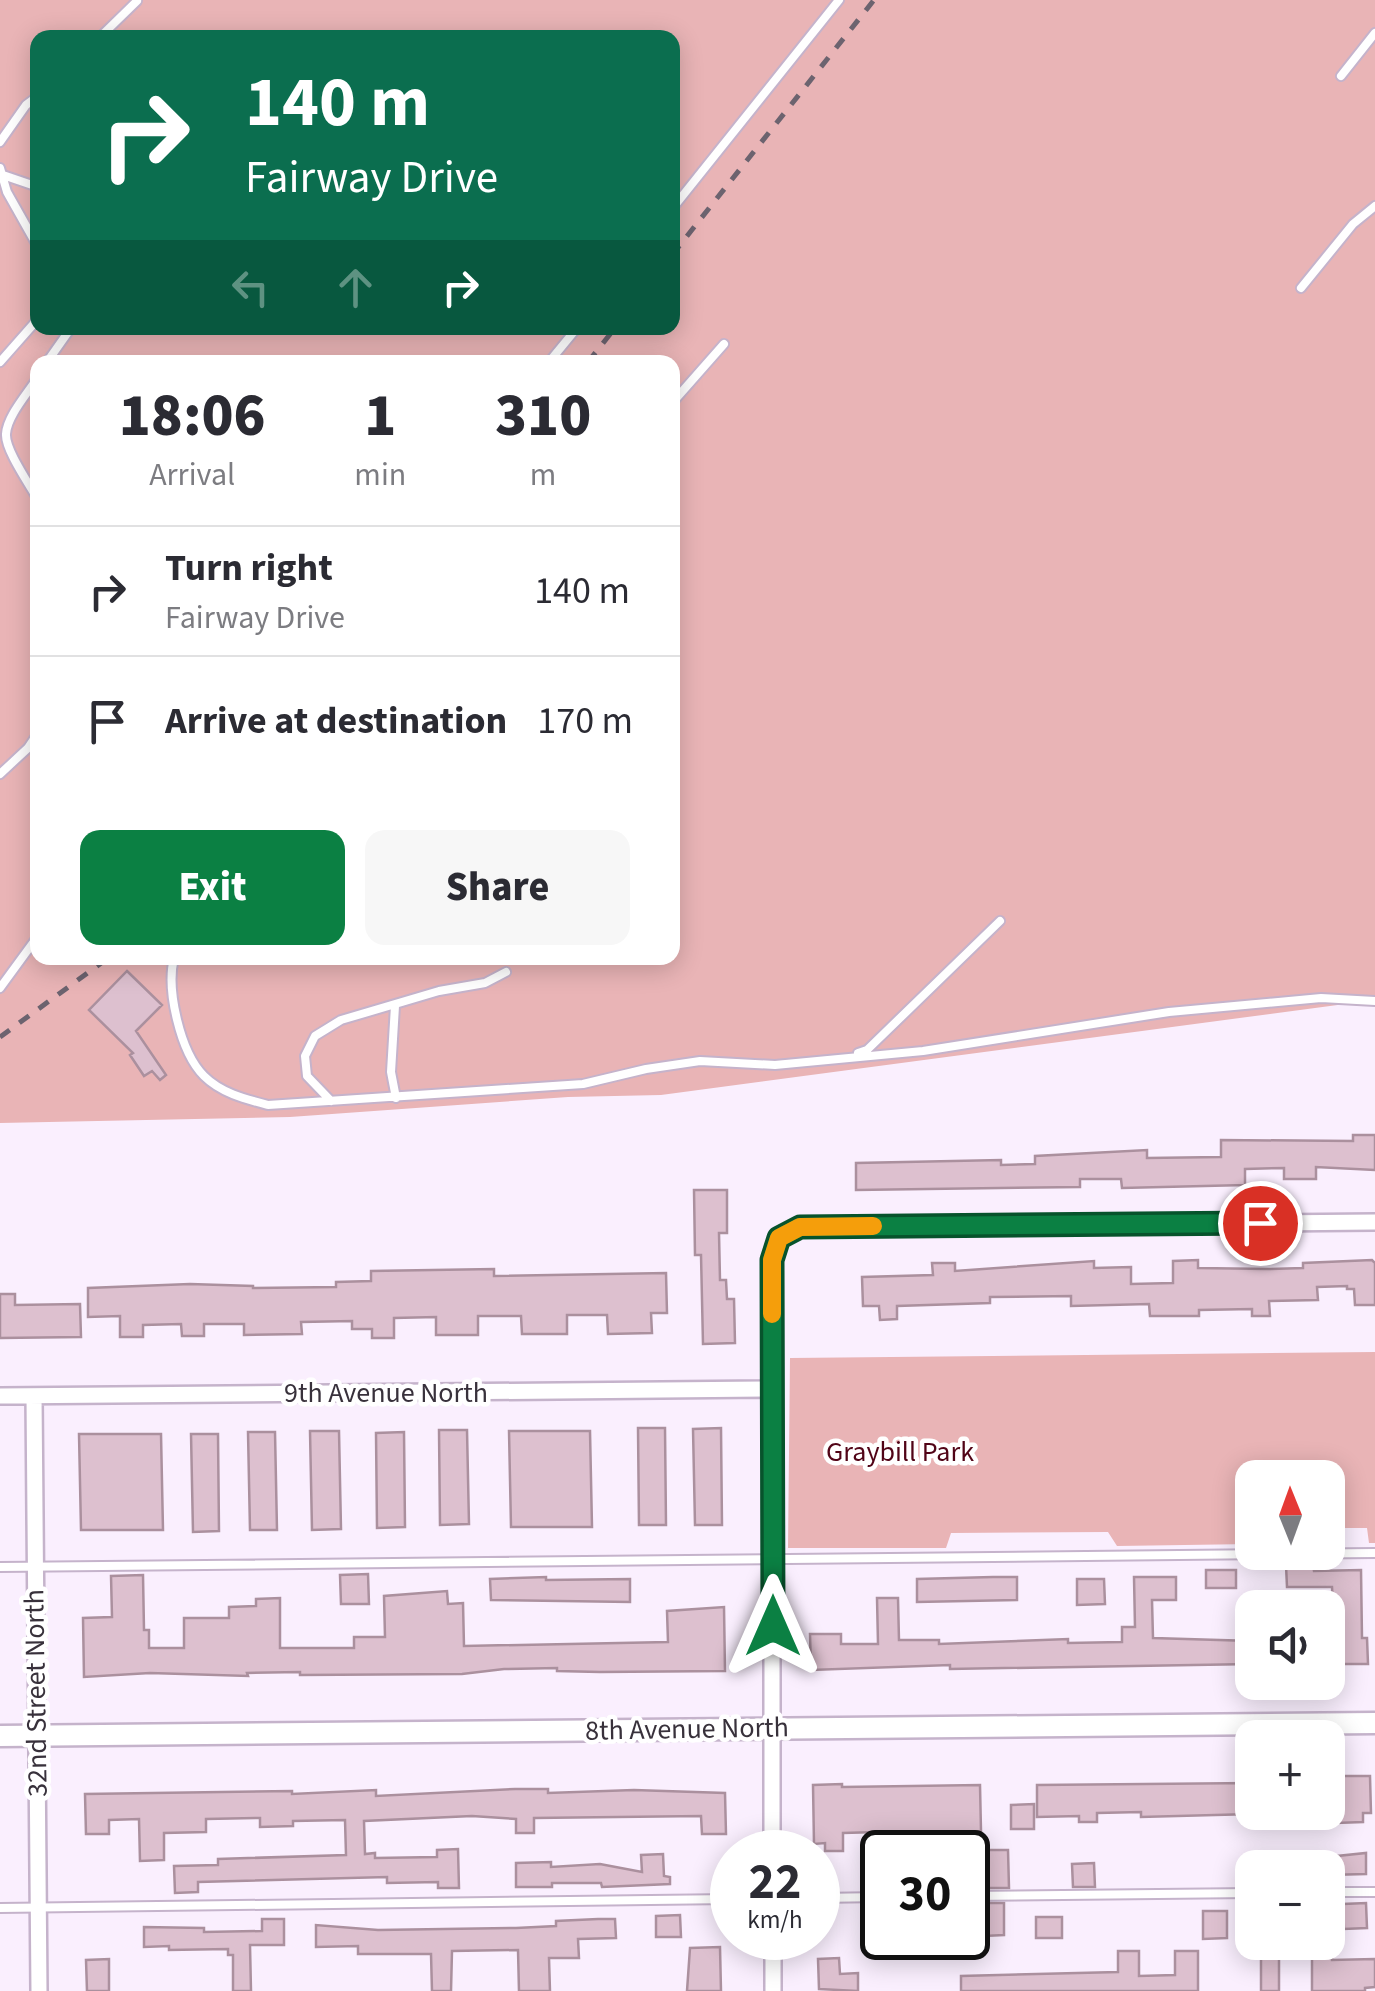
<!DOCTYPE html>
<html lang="en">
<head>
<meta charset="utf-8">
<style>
  :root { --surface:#fff; --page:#f7f7f7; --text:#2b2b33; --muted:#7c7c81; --line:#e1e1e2; --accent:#0b8043 }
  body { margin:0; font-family:"Source Sans 3",sans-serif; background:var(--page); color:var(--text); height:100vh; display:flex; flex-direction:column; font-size:38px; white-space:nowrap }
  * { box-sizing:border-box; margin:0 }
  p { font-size:32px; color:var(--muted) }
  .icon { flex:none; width:55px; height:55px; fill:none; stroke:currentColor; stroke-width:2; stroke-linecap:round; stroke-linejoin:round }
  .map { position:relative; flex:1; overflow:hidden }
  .panel { position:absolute; left:30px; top:355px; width:650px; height:610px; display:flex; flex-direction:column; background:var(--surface); border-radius:20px; box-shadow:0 5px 25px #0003 }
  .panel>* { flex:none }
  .guide { position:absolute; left:30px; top:30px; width:650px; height:305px; border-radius:20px; box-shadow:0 5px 25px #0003; background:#0b6e4f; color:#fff; overflow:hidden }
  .needle { width:65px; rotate:359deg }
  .fabs { position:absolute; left:1235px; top:1460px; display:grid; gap:20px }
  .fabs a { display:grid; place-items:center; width:110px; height:110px; border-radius:20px; background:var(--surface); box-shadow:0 5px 25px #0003; font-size:50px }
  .speed { position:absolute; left:710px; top:1830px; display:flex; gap:20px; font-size:50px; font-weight:700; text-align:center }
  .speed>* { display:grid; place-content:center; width:130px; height:130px; border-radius:50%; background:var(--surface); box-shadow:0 5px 25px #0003; line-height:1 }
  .speed small { font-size:25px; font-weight:400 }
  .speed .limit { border:5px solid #111; border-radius:15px; background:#fff; color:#111 }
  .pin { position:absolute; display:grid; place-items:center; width:85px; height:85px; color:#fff; margin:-42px; border:5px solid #fff; border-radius:50%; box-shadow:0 2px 10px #0007 }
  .me { position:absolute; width:110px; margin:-55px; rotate:0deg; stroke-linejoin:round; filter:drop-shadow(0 0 8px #0008) }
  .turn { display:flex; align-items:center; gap:35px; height:210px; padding:0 50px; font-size:45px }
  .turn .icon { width:130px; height:130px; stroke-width:2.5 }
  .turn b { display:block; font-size:70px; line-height:85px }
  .lanes { display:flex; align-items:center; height:95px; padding:0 50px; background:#0003; justify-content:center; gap:50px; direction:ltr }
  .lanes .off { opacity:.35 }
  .eta { display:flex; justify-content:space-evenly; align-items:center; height:170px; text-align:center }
  .eta b { font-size:60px; font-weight:800; line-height:70px }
  .button { display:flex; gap:20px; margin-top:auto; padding:20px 50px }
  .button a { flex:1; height:115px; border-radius:20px; background:var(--accent); color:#fff; font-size:40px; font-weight:800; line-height:115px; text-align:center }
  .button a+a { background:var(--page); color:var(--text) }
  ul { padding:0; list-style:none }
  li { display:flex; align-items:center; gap:30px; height:130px; padding:0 50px; border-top:2px solid var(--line) }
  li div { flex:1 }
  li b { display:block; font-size:38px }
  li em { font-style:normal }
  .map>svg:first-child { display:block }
  .green { fill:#e9b4b6; fill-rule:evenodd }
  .building { fill:#ddc0cf; stroke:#ab909e; stroke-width:2.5 }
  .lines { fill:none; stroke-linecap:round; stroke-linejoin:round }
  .service-casing { stroke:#c5b3cb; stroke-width:12 }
  .minor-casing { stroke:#c5b3cb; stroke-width:20 }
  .tertiary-casing { stroke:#c5b3cb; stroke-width:25 }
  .service { stroke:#fff; stroke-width:8 }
  .minor { stroke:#fff; stroke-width:15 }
  .tertiary { stroke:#fff; stroke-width:20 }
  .rail { stroke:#6c636f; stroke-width:5; stroke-dasharray:12 12; stroke-linecap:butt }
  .route-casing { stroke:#07532c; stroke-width:25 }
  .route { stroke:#0b8043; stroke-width:18 }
  .slow { stroke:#f59e0b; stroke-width:18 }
  .labels { text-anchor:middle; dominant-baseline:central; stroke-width:9; stroke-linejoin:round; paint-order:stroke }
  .street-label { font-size:28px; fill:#38313b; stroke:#fff }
  .park-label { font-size:28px; fill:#510417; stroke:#fff }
</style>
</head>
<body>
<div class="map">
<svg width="1375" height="1991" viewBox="0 0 1375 1991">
  <rect width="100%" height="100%" fill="#faeffe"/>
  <path class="green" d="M0,0H1375V1000L661,1095L568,1097L290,1117L0,1123ZM38,38H672V328H38ZM38,362H672V958H38Z
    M1375,1352V1543H1369L1367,1528H1328V1478H1252V1544L1117,1546L1108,1532L951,1533L946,1548H788L790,1358Z"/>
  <path class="building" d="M127,971L162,1005L136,1031L166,1075L160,1080L152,1071L144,1076L130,1055L133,1053L89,1010Z
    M1353,1135H1375V1170L1316,1167V1179H1284V1168L1245,1169V1185L1122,1188L1121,1179H1080V1187L856,1190V1163L1001,1160V1165L1035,1164V1156L1147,1150V1158L1221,1157V1140L1353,1141Z
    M694,1190H727V1233H719L720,1280H726L727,1299H734L735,1343L703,1344L701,1255H695Z
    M1198,1260V1268L1269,1269L1303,1268V1263L1372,1260L1375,1263V1305H1355L1354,1289H1347V1286L1317,1287L1318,1300L1269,1301L1270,1316H1252V1309L1199,1310V1316H1150L1149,1304L1071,1306V1296L990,1297V1303L897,1306V1319L880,1320L879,1306H863L862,1277L933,1275L932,1263H955V1271L1094,1261V1268L1131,1267V1284L1173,1283V1261Z
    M494,1269V1276L666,1273L667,1313H651L652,1333L608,1334L607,1315H567V1334H522L521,1316H478V1335H436V1317L394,1318V1338H372V1329H352V1321L301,1322L302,1334L244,1335V1324H204V1336H182L181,1324L143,1325V1337H120V1316L88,1317V1288L190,1284L253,1286V1288L336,1287V1282L371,1281V1271Z
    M0,1294H15V1305L80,1304L81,1337L0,1338Z
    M638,1428H665L666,1525H639Z
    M721,1428L722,1525H695L693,1429Z
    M439,1430H467L469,1524L440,1525Z
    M310,1431H339L341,1529L312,1530Z
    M509,1431H590L592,1527H511Z
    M248,1432H275L277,1530H250Z
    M404,1432L405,1527L377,1528L376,1433Z
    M79,1434H161L163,1530H81Z
    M191,1434H218L219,1531L193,1532Z
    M1286,1565H1313L1314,1571L1361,1570L1362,1638H1367L1368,1664H1336L1332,1587H1287Z
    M1206,1570H1236V1588H1206Z
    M368,1574L369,1604H341L340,1575Z
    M143,1575L144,1630H149V1648H184V1618H229V1607L256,1606V1599L280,1598V1648H354V1637H385L384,1596L447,1591L448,1604L463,1603L464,1646L668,1642L667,1611L724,1607L725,1671L600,1672L557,1671V1668L504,1669L462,1674L300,1675V1672L247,1673L248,1676L150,1673L84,1677L83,1618L112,1617L111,1576Z
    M546,1577V1580L630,1579V1602L491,1600L490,1579Z
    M993,1577H1017V1600L917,1602V1579Z
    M1134,1577H1176V1600H1152L1153,1638L1252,1641V1664L950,1669V1665L811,1670L810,1634H841V1644H878L877,1598H898L899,1640H939V1644L1068,1639V1643L1122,1642V1627H1135Z
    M1077,1579H1104L1105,1604L1077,1605Z
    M1335,1776H1370L1371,1813H1363V1822L1336,1823L1335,1811L1328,1812V1784H1335Z
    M1252,1783V1814L1141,1817V1812L1097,1813V1822H1079V1816L1037,1817V1785Z
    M842,1784V1787L980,1785L981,1831L942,1832V1852H879L878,1832L843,1833V1851H825V1843L814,1844L813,1785Z
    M515,1789H548V1793L634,1790L725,1793L726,1834H702L701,1816L534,1818V1833H516V1819L472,1816L364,1821L365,1854L375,1853V1858L437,1857V1850L458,1849L459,1888H438V1882L387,1883V1877L198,1882V1892L175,1893L174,1866L218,1865V1859L346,1855L345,1820L293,1821V1826L260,1827V1818L206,1819V1832L164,1833V1860L140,1861L139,1819L109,1820V1834H86L85,1794L292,1791V1794L376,1790V1796Z
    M1034,1804V1829H1011V1805Z
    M987,1850H1008L1009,1888H987Z
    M1366,1853V1874L1328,1875V1857Z
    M663,1854L664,1876L670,1877V1884L602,1887L601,1883H552V1887H516V1863L551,1862V1867L600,1864L642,1872L641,1855Z
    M1094,1863L1095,1887H1073L1072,1864Z
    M988,1903H1004V1935L984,1936V1913H988Z
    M1366,1903L1367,1928L1344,1929L1343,1904Z
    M1203,1911H1227V1938L1203,1939Z
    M680,1915L681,1937H656V1916Z
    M1036,1917H1062V1938H1036Z
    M262,1919H284V1945H250L251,1991H233V1955H228V1949L169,1950V1946L144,1947V1927L204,1928V1932L262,1931Z
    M598,1919H615L616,1938L578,1939L579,1958H549L550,1991H519L518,1950L452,1951L451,1991H432L431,1954H358V1946L316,1947V1925L378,1930L516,1928L556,1926V1921Z
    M1312,1945H1332V1960L1375,1959V1987L1365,1988V1991H1312Z
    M720,1947L721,1991H687L690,1948Z
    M1118,1951H1139V1976L1175,1975V1951H1198V1991H961V1976L1118,1972Z
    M1279,1956V1991H1261V1957Z
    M839,1958L840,1974L858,1973V1991L819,1989L818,1959Z
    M109,1959V1991H87L86,1960Z"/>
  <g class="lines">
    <g class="service-casing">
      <path id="service" d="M99,38L137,1
        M1341,76L1375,33
        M0,142L26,105L38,96
        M0,168L7,192L38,247
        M0,174L38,187
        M672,209L839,0
        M1301,288L1353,224L1375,206
        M0,362L38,319
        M47,362L71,328
        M549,362L577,328
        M38,377C28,393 7,416 6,434C5,450 30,485 38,500
        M672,403L724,344
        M0,774L28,748L38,733
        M174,958C166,989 180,1052 204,1076C221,1093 245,1099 268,1105L583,1084L646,1069L700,1061L775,1065L923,1051L1169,1012L1321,998L1375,1001
        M0,988L38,936
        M395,1006L391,1072L396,1098
        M858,1053L867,1050L1000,921
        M331,1101L307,1076L305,1056L315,1036L341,1020L439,991L485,983L506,972
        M0,1567L1375,1553
        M1328,1892H1375
        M968,1896L1252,1893
        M818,1898L882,1897
        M0,1908L732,1899"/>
    </g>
    <g class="minor-casing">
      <path id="minor" d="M0,1396L771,1389
        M34,1396L39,1991
        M772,1852V1260L779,1237L800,1227L1375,1222
        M773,1938V1991"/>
    </g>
    <g class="tertiary-casing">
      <path id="tertiary" d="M0,1736L1375,1723"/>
    </g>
    <use href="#service" class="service"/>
    <use href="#minor" class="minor"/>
    <use href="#tertiary" class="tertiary"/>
    <path class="rail" d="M672,255L874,0
      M588,362L615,328
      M0,1037L108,958"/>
  </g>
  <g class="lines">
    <g class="route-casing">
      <path id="route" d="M773,1626L772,1260L779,1238L800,1227L1260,1223"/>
    </g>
    <use href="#route" class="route"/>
    <path class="slow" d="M772,1314V1260L779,1238L800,1227L873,1226"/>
  </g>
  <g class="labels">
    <g class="street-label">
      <text x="386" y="1393">9th Avenue North</text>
      <text transform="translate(36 1693) rotate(-91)">32nd Street North</text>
      <text transform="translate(687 1729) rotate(-1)">8th Avenue North</text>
    </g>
    <g class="park-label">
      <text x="900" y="1452">Graybill Park</text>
    </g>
  </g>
</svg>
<div class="fabs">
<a><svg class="needle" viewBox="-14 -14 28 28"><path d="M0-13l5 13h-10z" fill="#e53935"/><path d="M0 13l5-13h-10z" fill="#7c7c81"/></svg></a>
<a><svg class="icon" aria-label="sound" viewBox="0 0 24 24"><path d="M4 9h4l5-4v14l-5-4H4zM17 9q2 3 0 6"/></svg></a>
<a>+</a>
<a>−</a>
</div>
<div class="speed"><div>22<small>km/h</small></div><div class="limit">30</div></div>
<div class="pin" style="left:1260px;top:1223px;background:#d93025"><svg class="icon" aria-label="arrive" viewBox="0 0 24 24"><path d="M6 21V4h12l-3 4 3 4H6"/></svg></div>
<svg class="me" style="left:773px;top:1626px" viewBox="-20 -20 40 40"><path d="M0-17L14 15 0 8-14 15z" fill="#0b8043" stroke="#fff" stroke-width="4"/></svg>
<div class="guide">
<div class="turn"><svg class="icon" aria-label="right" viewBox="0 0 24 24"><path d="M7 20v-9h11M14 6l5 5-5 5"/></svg><div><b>140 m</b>Fairway Drive</div></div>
<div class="lanes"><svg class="icon off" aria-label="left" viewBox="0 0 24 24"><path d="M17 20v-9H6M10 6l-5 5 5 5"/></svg><svg class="icon off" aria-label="ahead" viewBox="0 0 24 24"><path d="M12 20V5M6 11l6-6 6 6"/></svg><svg class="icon" aria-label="right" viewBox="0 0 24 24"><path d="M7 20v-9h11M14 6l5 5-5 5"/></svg></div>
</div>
<section class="panel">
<div class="eta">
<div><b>18:06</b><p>Arrival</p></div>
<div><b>1</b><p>min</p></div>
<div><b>310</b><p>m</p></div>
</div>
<ul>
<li><svg class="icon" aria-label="right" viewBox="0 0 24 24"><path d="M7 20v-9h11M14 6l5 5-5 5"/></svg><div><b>Turn right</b><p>Fairway Drive</p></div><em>140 m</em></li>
<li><svg class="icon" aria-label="arrive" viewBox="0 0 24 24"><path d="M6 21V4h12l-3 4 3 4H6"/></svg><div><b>Arrive at destination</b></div><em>170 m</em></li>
</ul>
<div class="button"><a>Exit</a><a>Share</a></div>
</section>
</div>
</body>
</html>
